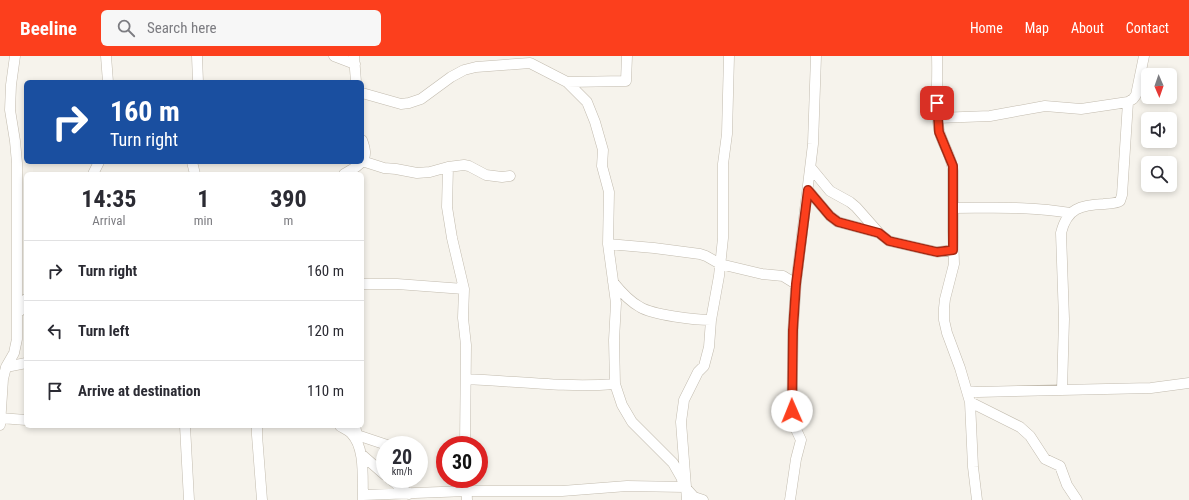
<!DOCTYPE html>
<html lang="en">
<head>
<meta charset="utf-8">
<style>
  :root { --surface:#fff; --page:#f7f7f7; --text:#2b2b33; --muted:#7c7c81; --line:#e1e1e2; --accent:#fc3f1d }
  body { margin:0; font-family:"Roboto Condensed",sans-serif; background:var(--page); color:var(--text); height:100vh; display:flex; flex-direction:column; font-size:15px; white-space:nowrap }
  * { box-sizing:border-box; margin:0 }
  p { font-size:13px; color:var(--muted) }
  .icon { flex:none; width:22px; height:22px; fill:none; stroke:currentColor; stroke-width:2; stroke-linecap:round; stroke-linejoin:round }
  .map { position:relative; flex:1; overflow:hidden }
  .details { position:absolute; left:24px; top:116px; width:340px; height:256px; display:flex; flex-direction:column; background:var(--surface); border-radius:6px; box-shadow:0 2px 6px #0003 }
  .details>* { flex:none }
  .banner { position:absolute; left:24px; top:24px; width:340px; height:84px; border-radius:6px; box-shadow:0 2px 6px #0003; background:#1a4fa0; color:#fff; overflow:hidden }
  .needle { width:26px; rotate:178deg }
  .tools { position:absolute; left:1141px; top:12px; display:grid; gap:8px }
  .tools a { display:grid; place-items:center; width:36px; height:36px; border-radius:6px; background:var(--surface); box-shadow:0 2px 6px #0003; font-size:20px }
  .speed { position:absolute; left:376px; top:380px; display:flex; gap:8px; font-size:20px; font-weight:700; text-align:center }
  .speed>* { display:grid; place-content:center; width:52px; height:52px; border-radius:50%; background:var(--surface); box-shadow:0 2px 6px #0003; line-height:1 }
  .speed small { font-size:10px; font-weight:400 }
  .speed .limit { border:6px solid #d22; background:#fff; color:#111 }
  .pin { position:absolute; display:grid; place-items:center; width:34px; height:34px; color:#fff; margin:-17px; border-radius:8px; box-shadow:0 2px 6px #0006 }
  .me { position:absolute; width:44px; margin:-22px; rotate:359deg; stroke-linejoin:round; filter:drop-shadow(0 0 3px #0008) }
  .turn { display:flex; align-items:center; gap:14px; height:84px; padding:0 20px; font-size:18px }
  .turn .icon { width:52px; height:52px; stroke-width:2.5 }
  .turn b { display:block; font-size:28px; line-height:34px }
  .eta { display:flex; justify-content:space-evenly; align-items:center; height:68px; text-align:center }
  .eta b { font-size:24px; font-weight:700; line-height:28px }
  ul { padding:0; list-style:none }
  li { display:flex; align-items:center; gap:12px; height:60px; padding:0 20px; border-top:1px solid var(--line) }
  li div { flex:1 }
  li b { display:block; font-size:15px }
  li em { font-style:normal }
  header { display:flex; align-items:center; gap:24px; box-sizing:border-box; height:56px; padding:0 20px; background:var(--accent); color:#fff }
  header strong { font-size:19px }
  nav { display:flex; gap:22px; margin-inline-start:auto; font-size:14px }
  .search { width:280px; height:36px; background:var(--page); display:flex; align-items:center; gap:10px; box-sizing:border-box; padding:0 14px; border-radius:6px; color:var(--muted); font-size:15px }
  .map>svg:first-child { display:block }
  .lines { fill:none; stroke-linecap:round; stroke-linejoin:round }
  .minor-casing { stroke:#c2bbae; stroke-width:11 }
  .minor { stroke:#fff; stroke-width:10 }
  .route-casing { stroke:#a42913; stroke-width:10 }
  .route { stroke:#fc3f1d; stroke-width:7 }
</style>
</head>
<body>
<header>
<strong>Beeline</strong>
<div class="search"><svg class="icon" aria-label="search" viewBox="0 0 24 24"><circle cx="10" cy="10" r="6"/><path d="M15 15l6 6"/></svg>Search here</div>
<nav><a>Home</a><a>Map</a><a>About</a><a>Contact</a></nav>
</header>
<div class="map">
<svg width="1189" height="444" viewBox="0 0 1189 444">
  <rect width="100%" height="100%" fill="#f6f3ec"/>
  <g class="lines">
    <g class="minor-casing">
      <path id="minor" d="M106,0L108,26
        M197,0L198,26
        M334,0L355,8
        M354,0L356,26
        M937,0C938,24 935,50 939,74C942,88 952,100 953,115V175L954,208L945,243L944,252V264L947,277L960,312L970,346L973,411L977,444
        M567,26L626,25L627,0
        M362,37L401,48L409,47L421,43L451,21L464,14L476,11L530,7L567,26L587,46L595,66L603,94L602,110L609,136L608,188L616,247L614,284L615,328L622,349L632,366L673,407L681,421L685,431L694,441L703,444
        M937,62L990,60L1045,50L1081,53L1128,46L1133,43L1136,39L1144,0
        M362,84C365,92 367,99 362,106
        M362,105L384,112L396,113L417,117L430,116L448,111L464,109L469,110L486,119L502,121L510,120
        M192,106L195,118
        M448,111L447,151L452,182L464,233L463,262L466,289L465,389
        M811,112L830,135L850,146L856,151L879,177
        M93,118L99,106
        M344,118L356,111L362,106
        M808,134L830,160L838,166L879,177L889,185L937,196L953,194
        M953,152C992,152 1032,150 1070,157
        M608,188L654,192L700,198L706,200L720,208L762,218L783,220L796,228
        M613,226C621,236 629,245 640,251C653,259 695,264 711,264
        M362,228H397L464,233
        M20,255L26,243
        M6,311L26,307
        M466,323C515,325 565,332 615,328
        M1062,334L1064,263L1061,177C1067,152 1081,149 1104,148C1110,147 1115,148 1120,145L1122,139L1128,46
        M967,335L978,336L1151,332L1189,327
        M970,346L1020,371L1030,380L1045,403L1060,410L1067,429L1077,444
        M0,362L26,364
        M0,369L3,323L6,311L14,297L17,283V107L15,85L10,54L11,29L15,0
        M185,370L189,444
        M257,370V379L262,444
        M340,370C343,372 348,374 351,377C366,392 362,424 363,444
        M355,370L357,379L387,389
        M361,398L385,419
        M390,423L409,438
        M466,423L467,444
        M363,439L467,435H562L627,430L685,431
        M687,444L681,366L684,344L698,316L704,310L709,291L711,264L719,220L723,182V108L727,78L729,0
        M790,444L796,403L801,384L793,367L792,355L793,274L796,228L813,88L816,0"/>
    </g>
    <use href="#minor" class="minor"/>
  </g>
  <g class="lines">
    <g class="route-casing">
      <path id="route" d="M792,355L793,274L796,228L808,134L830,160L838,166L879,177L889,185L937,196L953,194V110L939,76L937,47"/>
    </g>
    <use href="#route" class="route"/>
  </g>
</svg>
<div class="tools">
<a><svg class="needle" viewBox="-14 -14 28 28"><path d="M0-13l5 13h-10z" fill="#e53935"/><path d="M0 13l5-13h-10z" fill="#7c7c81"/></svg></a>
<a><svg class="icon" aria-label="sound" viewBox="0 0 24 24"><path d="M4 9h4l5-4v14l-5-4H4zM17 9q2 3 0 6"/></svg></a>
<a><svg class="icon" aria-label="search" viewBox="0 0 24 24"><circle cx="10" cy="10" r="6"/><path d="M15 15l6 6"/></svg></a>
</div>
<div class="speed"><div>20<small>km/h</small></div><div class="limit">30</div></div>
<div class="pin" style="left:937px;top:47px;background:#d93025"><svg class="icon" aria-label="arrive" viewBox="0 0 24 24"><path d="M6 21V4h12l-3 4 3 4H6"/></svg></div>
<svg class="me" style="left:792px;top:355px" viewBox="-20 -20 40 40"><circle r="19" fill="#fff"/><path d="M0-13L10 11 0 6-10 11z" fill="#fc3f1d"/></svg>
<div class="banner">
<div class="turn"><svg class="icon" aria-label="right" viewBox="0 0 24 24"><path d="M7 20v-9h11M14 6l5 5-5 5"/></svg><div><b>160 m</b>Turn right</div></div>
</div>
<section class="details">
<div class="eta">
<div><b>14:35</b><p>Arrival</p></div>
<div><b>1</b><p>min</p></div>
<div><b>390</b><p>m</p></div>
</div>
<ul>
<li><svg class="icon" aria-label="right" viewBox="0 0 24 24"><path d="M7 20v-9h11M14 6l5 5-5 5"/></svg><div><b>Turn right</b></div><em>160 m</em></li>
<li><svg class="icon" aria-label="left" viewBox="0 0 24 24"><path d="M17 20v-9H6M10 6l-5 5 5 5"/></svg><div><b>Turn left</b></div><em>120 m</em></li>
<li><svg class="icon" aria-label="arrive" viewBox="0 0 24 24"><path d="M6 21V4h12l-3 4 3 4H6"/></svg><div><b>Arrive at destination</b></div><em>110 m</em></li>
</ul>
</section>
</div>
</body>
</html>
